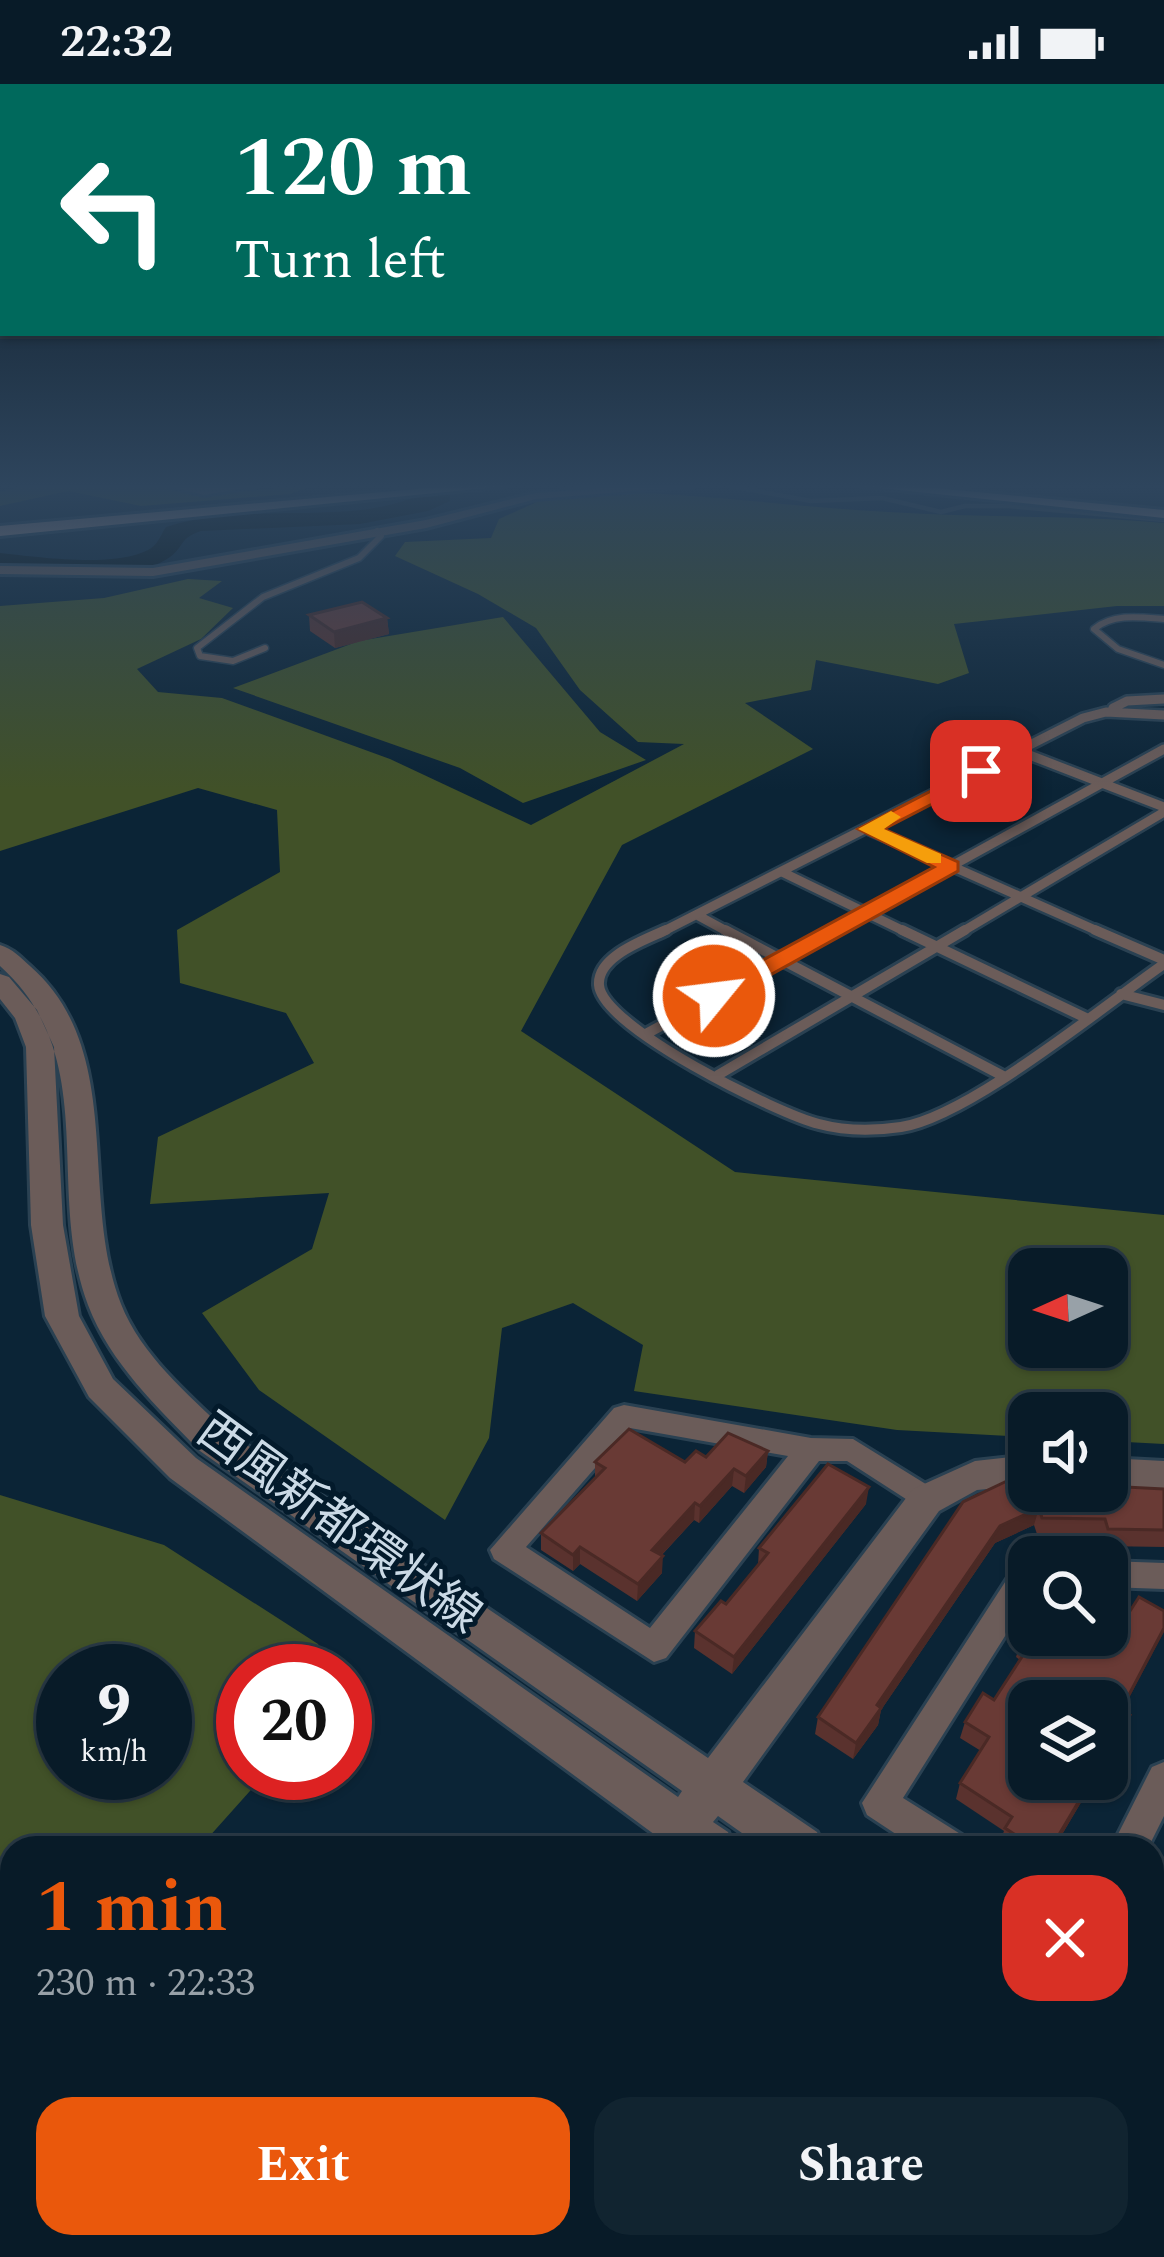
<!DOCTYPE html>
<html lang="en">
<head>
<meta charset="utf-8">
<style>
  :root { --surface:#081b28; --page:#112430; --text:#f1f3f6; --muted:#98a1a8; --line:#293945; --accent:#ea580c }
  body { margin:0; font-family:Spectral,"Noto Sans JP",serif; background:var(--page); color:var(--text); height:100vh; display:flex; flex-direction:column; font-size:45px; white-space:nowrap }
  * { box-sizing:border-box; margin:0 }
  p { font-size:39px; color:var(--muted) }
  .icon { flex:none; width:66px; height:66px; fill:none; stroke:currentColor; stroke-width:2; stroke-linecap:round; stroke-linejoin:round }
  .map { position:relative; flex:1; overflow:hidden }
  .panel { position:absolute; left:0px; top:1752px; width:1164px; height:423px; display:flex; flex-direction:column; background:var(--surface); border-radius:36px 36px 0 0; box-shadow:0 3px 9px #0004,0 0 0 3px var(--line) }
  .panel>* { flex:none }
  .hud { position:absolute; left:0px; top:0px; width:1164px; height:252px; box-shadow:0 3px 9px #0004,0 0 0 3px var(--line); background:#00695c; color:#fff; overflow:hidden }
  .needle { width:78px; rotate:267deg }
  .fabs { position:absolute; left:1008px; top:1164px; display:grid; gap:24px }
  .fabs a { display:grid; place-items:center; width:120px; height:120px; border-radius:24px; background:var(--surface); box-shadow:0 3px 9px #0004,0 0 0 3px var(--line); font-size:60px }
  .speed { position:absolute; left:36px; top:1560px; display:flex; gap:24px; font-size:60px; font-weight:700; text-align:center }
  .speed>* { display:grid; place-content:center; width:156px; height:156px; border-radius:50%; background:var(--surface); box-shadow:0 3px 9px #0004,0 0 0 3px var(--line); line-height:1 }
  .speed small { font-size:30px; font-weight:400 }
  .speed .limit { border:18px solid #d22; background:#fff; color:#111 }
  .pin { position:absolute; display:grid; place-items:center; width:102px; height:102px; color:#fff; margin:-51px; border-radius:24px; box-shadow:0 6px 18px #0006 }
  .me { position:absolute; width:132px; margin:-66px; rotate:61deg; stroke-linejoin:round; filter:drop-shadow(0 0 9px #0008) }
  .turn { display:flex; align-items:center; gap:42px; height:252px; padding:0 36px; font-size:54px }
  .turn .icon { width:156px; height:156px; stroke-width:2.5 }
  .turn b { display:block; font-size:84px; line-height:102px }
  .round { display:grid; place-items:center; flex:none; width:126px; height:126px; border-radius:36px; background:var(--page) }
  .overview { display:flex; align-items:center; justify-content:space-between; height:204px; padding:0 36px }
  h1 { font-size:72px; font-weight:700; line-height:90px; color:var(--accent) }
  .primary-button { display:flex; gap:24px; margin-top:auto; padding:24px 36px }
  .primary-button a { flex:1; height:138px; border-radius:36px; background:var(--accent); color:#fff; font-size:48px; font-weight:700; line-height:138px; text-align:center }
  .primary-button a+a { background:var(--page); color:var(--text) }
  .status { display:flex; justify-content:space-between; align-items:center; height:84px; padding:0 60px; background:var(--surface); direction:ltr }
  .status svg { height:33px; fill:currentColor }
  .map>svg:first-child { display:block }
  .green { fill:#415128; fill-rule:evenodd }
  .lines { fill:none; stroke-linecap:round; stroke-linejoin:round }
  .stream { stroke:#3d4a50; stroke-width:4.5 }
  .river { fill:#000d0f; fill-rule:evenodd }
  .service-far2-casing { stroke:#2a4152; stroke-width:9 }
  .service-far1-casing { stroke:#2a4152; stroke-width:14 }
  .service-casing { stroke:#2a4152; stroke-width:16 }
  .minor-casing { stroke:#2a4152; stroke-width:6 }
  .tertiary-casing { stroke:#2a4152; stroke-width:6 }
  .primary-casing { stroke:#2a4152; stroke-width:6 }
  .service-far2 { stroke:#6b5c59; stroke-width:6 }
  .service-far1 { stroke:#6b5c59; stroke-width:9 }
  .service { stroke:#6b5c59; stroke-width:10 }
  .minor { fill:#6b5c59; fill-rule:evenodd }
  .tertiary { fill:#6b5c59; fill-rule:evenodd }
  .primary { fill:#b5968f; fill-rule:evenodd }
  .wall { fill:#5a322e }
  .shaded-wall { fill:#4a2925 }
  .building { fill:#693a35; stroke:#4a2925; stroke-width:3 }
  .route { fill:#ea580c; stroke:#983908; stroke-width:3 }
  .slow { fill:#f59e0b }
  .labels { text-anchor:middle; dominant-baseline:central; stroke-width:10; stroke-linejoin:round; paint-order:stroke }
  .near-street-label { font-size:48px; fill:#cbdae6; stroke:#031a2b }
</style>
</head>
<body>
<div class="status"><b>22:32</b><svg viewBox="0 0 49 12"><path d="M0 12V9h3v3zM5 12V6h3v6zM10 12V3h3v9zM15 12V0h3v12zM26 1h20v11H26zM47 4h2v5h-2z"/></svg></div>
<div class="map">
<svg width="1164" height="2173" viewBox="0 0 1164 2173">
  <rect width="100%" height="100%" fill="#0b2436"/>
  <path class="green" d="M25,402H167L202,410L312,402L290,410L141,422L68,407L0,422V408Z
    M596,408C694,408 791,423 889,428C981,434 1072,431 1164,439V522H1117L954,540L969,589L938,600L816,576L811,606L745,619L813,665L622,761L521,947L735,1088L1164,1131V1360L1107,1357V1329H1029V1353L897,1346L634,1307L643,1261L573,1219L502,1244L489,1354L445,1436L259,1306L202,1229L312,1165L329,1109L150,1120L158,1053L314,979L286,929L180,899L177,846L280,788L277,726L198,704L0,767V522L104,514L188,495L222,497L199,514L233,524L201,555L137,585L158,608L222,614L390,675L531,741L684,660L638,658L580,606L536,544L478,510L395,472L405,458L491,454L499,435L539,417ZM1029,1185H1107V1263H1029Z
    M503,533L600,648L646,676L523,719L460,684L233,604L359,557Z
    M0,1411L164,1461L318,1560L330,1587H243V1689H266L199,1764H12V2163H484L490,2173H0ZM165,1587V1689H63V1587Z"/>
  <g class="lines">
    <path class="stream" d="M730,402L811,417L882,414L941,428L965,422H1009L1164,436"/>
    <path class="river" d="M442,405L450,407V417L428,427L360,440L201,447C177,455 185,464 167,475C129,499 43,489 0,483V469C38,473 114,484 148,466C158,461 160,452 166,443C229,423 296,433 361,426C391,423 414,413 442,405Z"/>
    <g class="service-far2-casing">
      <path id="service-far2" d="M1164,535C1140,533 1113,529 1094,545L1118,565L1164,581
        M265,564L233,577L200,572L197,564L263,513L359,474L381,452L377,447"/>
    </g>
    <g class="service-far1-casing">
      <path id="service-far1" d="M1113,624L1127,617L1164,615
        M1019,667L1164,723
        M868,745L1102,849
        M782,788L908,849
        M697,831L730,849
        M660,849L1083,634L1106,628L1164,631
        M830,849L1164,665
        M960,849L1164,728"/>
    </g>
    <g class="service-casing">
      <path id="service" d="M666,846C645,856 597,872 599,901C602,943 778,1030 819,1040C845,1047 874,1047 901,1043C968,1033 1102,923 1164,880
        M725,846L1003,992
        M902,846L1086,934
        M1095,846L1164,876
        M1121,910L1164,921
        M646,950L836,846
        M718,991L965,846"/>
    </g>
    <g class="minor-casing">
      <path id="minor" d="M168,402H257L204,411Z
        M635,402H694L536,415L426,444L153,492L0,490V482L153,484L426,436L536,409Z
        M624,1321L811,1354L853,1355L937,1407L941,1416L937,1425L926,1428L847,1377H819L666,1574L654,1578L494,1475L490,1466L614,1324ZM630,1344L788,1372L650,1544L526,1463Z
        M1107,1477L1164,1479V1505L1107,1503Z
        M1029,1483V1514L903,1714L962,1751L967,1764H917L867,1731L862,1719L1009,1492Z
        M1164,1678V1732L1148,1764H1111L1152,1683Z
        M1152,1880L1164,1885V1927L1152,1922Z"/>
    </g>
    <g class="tertiary-casing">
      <path id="tertiary" d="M0,861C13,865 20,873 30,882C127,967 78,1111 121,1220C141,1271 188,1310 226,1347L708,1674L913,1405L975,1377L1029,1371V1401L977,1406L939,1427L743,1698L817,1748L824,1764H763L718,1732L713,1738L728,1748L735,1764H674L666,1759L170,1394L89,1313L45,1232L31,1141L26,963L15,934L0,915V890L9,893L37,926L54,963L63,1141L79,1232L113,1295L196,1374L678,1713L682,1707L200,1367C158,1324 110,1279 88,1221C44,1105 103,974 0,882Z
        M1107,1374L1164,1377V1407L1107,1404Z
        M1152,1976L1164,1981V2035L1152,2030Z
        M1152,2044L1164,2049V2105L1152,2100Z"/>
    </g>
    <g class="primary-casing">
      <path id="primary" d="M451,402H506L0,452V442Z
        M861,402H914L1164,426V434Z"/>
    </g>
    <use href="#service-far2" class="service-far2"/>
    <use href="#service-far1" class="service-far1"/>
    <use href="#service" class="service"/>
    <use href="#minor" class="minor"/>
    <use href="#tertiary" class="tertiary"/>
    <use href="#primary" class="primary"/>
  </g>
  <path class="wall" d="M309,531L387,534L389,550L335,564L310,547Z
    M768,1367L766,1383L744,1409L732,1402L699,1439L694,1436L661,1472L662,1489L637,1517L580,1480L573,1487L541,1466V1449L595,1394V1378H685L706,1373Z
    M1164,1405V1463L1102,1462L1099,1451L1037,1450L1034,1441L995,1459L881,1626L878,1641L853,1675L815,1650L818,1633L963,1418Z
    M866,1420L732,1590L694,1564L695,1547L726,1520L758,1481L759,1464Z
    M1021,1557L1130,1631L1123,1647L1054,1764H1006L999,1760L1004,1747L956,1715L960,1699L981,1667L960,1654L965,1638L994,1616L1020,1576L1016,1573Z
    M1164,1786V1839L1152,1831V1810Z"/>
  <path class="shaded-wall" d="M387,534L389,550L335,564L334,548Z
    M768,1367L766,1383L744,1409L746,1392Z
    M734,1385L732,1402L699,1439L700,1422Z
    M869,1403L866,1420L732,1590L734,1573Z
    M695,1419L694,1436L651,1482L652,1466Z
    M1039,1424L1034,1441L995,1459L881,1626L878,1641L853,1675L856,1659L877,1621L1000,1442Z
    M580,1463V1480L573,1487V1471Z
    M663,1472L662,1489L637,1517L638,1500Z
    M1164,1544V1548L1114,1642L1121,1626Z
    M1130,1631L1123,1647L1107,1674V1669Z
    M1092,1695H1095L1054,1764H1051Z"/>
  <path class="building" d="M362,518L387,534L334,548L309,531Z
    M629,1345L685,1378L696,1367L706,1373L728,1349L768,1367L746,1392L734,1385L700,1422L695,1419L652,1466L663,1472L638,1500L580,1463L573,1471L541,1449L605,1384L595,1378Z
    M828,1380L869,1403L734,1573L695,1547L721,1517L726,1520L768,1469L759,1464Z
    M1007,1397L1029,1399V1407H1107V1402L1164,1405V1446L1108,1445L1105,1435L1042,1434L1039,1424L1000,1442L877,1621L881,1624L856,1659L818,1633L963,1418Z
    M1139,1513L1164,1527V1544L1121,1626L1130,1631L1107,1669V1617H1029V1695H1092L1051,1764H1035L1005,1744L1012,1733L960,1699L989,1653L965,1638L983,1609L994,1616L1029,1562L1021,1557L1029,1543V1551H1107V1514L1130,1527Z
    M1164,1786V1818L1152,1810Z"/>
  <linearGradient id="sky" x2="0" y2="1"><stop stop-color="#06141e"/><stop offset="0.57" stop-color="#2e455d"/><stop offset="1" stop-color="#2e455d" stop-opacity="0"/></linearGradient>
  <rect width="1164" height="706" fill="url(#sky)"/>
  <path class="route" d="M981,681L991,687L988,691L884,745L958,778V787L723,917H706V907L934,783L858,745Z"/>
  <path class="slow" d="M891,727L901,733L884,745L941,770V779H927L858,745Z"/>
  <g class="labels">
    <g class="near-street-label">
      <text transform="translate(339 1440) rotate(36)">西風新都環状線</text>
    </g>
  </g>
</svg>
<div class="fabs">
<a><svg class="needle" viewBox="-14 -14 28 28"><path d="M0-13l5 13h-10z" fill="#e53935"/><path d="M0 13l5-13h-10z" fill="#98a1a8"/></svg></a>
<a><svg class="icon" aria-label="sound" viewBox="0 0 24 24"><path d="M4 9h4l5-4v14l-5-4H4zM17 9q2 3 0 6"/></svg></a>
<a><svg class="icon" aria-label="search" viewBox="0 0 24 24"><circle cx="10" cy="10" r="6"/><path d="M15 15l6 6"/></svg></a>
<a><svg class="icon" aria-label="layers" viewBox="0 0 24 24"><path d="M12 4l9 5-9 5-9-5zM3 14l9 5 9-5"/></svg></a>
</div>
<div class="speed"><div>9<small>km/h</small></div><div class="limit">20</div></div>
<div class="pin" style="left:981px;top:687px;background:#d93025"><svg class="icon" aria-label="arrive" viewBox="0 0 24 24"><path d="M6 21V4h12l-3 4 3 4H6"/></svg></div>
<svg class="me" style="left:714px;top:912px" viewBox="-20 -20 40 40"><circle r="17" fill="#ea580c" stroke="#fff" stroke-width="3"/><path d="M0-11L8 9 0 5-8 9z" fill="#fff"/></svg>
<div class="hud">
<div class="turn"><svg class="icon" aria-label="left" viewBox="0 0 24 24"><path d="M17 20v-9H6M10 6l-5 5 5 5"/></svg><div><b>120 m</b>Turn left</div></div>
</div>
<section class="panel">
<div class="overview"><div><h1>1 min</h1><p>230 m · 22:33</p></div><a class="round" style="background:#d93025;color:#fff"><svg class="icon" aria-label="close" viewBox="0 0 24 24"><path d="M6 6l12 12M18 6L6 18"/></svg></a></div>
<div class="primary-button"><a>Exit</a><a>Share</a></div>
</section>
</div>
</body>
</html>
